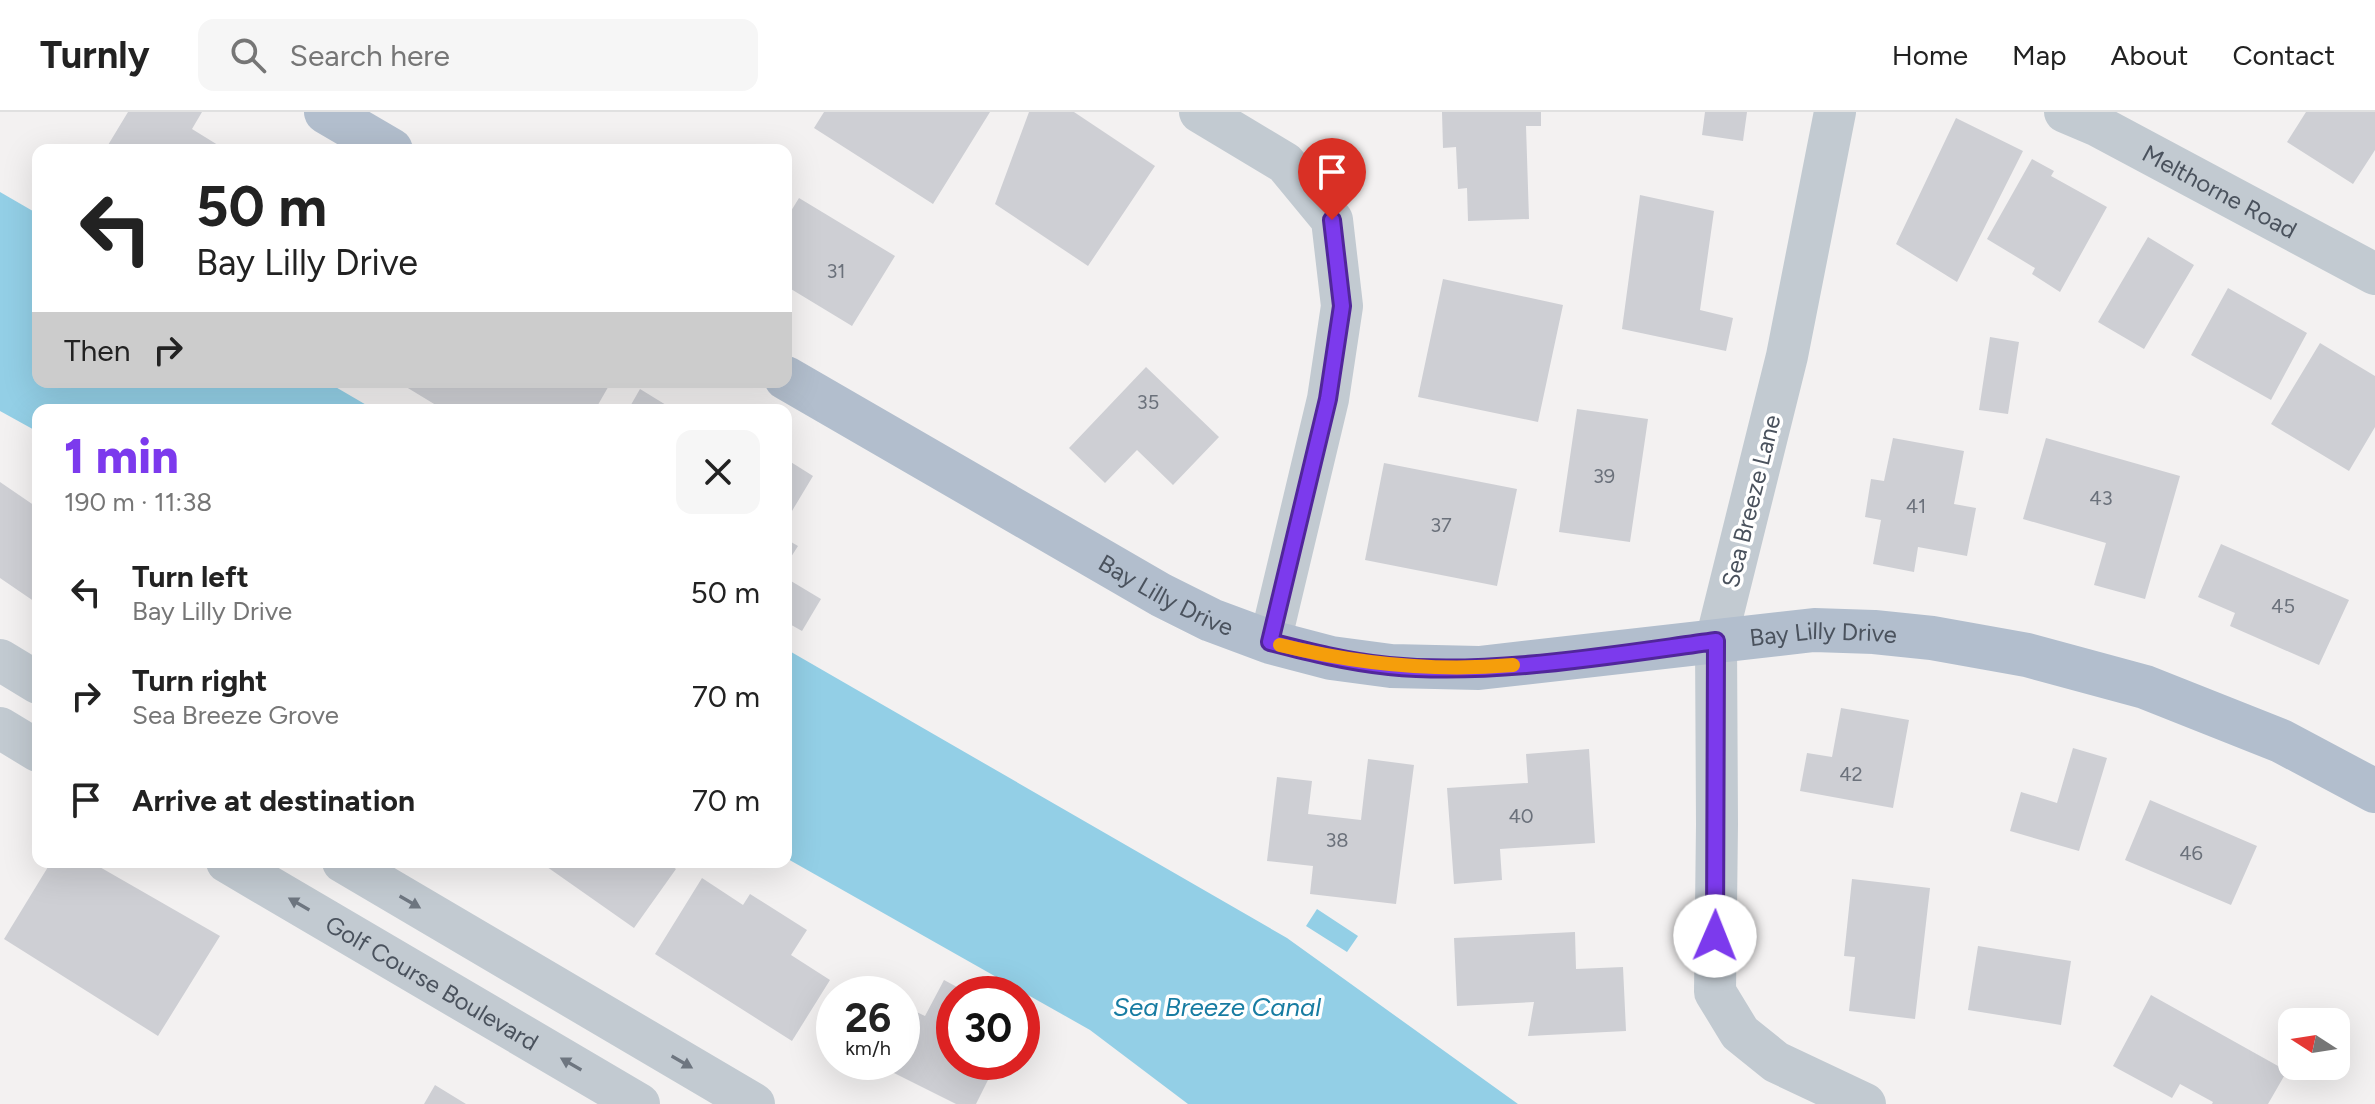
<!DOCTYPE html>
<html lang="en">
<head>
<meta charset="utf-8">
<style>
  :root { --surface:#fff; --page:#f6f6f6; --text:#222; --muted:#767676; --line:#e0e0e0; --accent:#7c3aed }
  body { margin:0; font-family:Figtree,sans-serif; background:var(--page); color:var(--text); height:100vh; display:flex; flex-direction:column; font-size:30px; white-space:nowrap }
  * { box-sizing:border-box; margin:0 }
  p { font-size:26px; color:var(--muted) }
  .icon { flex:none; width:44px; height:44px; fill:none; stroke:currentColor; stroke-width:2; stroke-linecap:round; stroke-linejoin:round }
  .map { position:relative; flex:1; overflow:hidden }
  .panel { position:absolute; left:32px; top:292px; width:760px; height:464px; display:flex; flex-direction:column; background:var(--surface); border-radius:16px; box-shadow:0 8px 32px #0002 }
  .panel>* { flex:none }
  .banner { position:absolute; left:32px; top:32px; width:760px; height:244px; border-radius:16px; box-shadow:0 8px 32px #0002; background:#fff; color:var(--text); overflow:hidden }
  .needle { width:52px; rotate:282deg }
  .fabs { position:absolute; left:2278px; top:896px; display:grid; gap:16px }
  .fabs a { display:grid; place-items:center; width:72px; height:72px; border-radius:16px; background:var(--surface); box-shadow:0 8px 32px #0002; font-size:40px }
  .speed { position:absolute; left:816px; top:864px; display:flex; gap:16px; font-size:40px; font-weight:700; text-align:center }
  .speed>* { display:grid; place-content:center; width:104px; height:104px; border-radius:50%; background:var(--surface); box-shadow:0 8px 32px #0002; line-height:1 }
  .speed small { font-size:20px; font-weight:400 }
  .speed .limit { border:12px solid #d22; background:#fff; color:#111 }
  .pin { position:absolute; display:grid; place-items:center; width:68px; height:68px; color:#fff; margin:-82px -34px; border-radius:50% 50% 50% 0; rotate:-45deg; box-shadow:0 0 8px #0007 }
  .pin .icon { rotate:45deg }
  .me { position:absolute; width:88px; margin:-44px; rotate:1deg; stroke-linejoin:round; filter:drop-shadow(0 0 6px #0008) }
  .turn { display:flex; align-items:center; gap:28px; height:168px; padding:0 32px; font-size:36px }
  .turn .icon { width:104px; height:104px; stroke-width:2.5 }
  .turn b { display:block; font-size:56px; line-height:68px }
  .then { display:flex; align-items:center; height:76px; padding:0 32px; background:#0003; gap:16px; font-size:30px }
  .round { display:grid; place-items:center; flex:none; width:84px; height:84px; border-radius:16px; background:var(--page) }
  .head { display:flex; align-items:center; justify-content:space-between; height:136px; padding:0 32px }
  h1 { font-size:48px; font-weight:800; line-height:60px; color:var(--accent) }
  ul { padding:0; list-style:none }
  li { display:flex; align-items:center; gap:24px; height:104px; padding:0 32px }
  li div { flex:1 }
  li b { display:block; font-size:30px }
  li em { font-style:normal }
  header { display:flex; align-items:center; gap:48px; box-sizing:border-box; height:112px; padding:0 40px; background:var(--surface); border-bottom:2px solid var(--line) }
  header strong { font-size:38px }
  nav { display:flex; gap:44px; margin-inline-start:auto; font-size:28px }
  .search { width:560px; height:72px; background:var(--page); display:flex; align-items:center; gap:20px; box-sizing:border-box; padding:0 28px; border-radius:16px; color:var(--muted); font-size:30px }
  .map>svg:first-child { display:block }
  .water { fill:#93cfe6 }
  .building { fill:#cecfd4 }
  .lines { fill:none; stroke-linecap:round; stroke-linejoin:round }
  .minor { stroke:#c2cad1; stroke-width:42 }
  .major { stroke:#b2becd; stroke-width:44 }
  .oneway { fill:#6e7680 }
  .route-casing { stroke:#51269a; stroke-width:20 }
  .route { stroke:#7c3aed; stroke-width:14 }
  .slow { stroke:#f59e0b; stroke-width:14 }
  .labels { text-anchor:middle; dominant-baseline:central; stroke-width:7; stroke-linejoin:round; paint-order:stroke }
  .number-label { font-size:20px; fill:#6b717b }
  .street-label { font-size:24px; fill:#4a525d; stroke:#fff }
  .water-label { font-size:26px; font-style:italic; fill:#177ca2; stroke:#fff }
</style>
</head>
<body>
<header>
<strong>Turnly</strong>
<div class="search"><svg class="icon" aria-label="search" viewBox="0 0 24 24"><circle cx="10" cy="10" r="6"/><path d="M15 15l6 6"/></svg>Search here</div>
<nav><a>Home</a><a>Map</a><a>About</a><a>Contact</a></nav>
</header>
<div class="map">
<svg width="2375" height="992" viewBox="0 0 2375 992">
  <rect width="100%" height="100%" fill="#f3f1f1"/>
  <path class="water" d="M0,80L38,102V270H327L375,298H38V320L0,299Z
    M786,537L1287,826L1518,992H1188L1090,918L786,746Z
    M1317,797L1358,824L1347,840L1306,814Z"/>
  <path class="building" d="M128,0H202L192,17L226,38H105Z
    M824,0H990L933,92L814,16Z
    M1029,0H1074L1155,54L1088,154L995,92Z
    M1442,0H1541V14H1526L1529,107L1468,109L1467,76L1458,77L1456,35L1443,36Z
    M1705,0H1747L1743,29L1702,23Z
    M2306,0H2375V38L2353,72L2287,30Z
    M1956,6L2023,39L1957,170L1896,132Z
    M2032,47L2054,59L2051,64L2107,95L2060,180L2032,162L2035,156L1987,127Z
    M1640,83L1714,99L1700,198L1733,206L1726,239L1622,217Z
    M799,86L895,144L852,214L786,174V107Z
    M2148,125L2194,153L2144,237L2098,210Z
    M1443,167L1563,193L1538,310L1418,285Z
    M2228,176L2307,221L2271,288L2191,243Z
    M1990,225L2019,230L2008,302L1979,298Z
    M2320,231L2375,264V315L2349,359L2271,312Z
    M1146,255L1219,325L1173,373L1137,338L1105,371L1069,336Z
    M398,270H611L595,298H444Z
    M640,277L671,296L670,298H628Z
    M1577,297L1648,307L1630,430L1559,420Z
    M1893,326L1964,339L1954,392L1976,396L1967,444L1918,435L1914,460L1873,452L1881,408L1865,405L1871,367L1884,369Z
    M2046,326L2180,364L2145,487L2094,473L2106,431L2023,407Z
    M786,347L813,364L786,409Z
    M1384,351L1517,377L1497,474L1365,448Z
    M0,370L38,396V492L0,466Z
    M786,427L798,434L786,453Z
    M2221,432L2349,488L2319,553L2230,514L2235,501L2198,485Z
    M786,466L821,487L802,519L786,510Z
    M1841,596L1909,608L1893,696L1800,679L1807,641L1832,645Z
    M2073,636L2107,646L2079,739L2010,719L2021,680L2057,691Z
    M1589,637L1595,731L1500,737L1502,768L1454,772L1447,676L1528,671L1526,642Z
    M1368,647L1414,653L1396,792L1310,782L1313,754L1267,749L1277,665L1312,669L1308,702L1361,708Z
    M2150,688L2257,734L2231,793L2125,748Z
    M51,750H91L220,824L158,924L4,827Z
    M540,750H666L676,757L634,816Z
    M702,766L743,793L750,782L807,818L791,843L830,868L792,929L655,842Z
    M1852,767L1930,776L1915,907L1849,899L1855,845L1844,844Z
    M1575,820L1576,857L1623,855L1626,919L1528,924L1534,890L1457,894L1454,826Z
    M1978,834L2071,849L2061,913L1968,898Z
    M944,868L970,882H954V950H997L976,992H956L872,950H902V893L925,904Z
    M2151,883L2287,959L2268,992H2212L2213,990L2180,972L2172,986L2113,954Z
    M435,973L466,992H424Z"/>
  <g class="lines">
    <g class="minor">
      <path d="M1200,0L1285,51L1332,108L1342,194L1328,287L1270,530"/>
      <path d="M1835,0L1787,244L1716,529L1717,712L1715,880L1740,921L1776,950L1865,992"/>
      <path id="s1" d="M2065,0L2098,14L2375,162"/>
      <path d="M0,548L38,571"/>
      <path d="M0,616L38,639"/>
      <path id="s2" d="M227,750L639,992"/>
      <path d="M343,750L754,992"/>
    </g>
    <g class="major">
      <path d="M326,0L391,38"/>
      <path id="s3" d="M786,266L1161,483L1211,508L1270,530L1331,546L1391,554L1479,556L1814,518L1874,520L1932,526L2027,543L2145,575L2281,629L2375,679"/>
    </g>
  </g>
  <defs><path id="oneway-solid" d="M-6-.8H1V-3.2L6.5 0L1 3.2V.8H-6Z" transform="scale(2)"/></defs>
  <g class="oneway">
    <use href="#oneway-solid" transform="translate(410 790) rotate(30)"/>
    <use href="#oneway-solid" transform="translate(299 792) rotate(-150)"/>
    <use href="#oneway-solid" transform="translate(682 950) rotate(30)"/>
    <use href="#oneway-solid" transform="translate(571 952) rotate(-150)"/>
  </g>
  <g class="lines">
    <g class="route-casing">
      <path id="route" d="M1332,108L1342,194L1328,287L1270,530C1309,540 1348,550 1389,554C1492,564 1612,543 1716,529L1715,824"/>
    </g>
    <use href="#route" class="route"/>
    <path class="slow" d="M1280,533C1357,552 1433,560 1513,553"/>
  </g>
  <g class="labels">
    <g class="number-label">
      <text x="836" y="159">31</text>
      <text x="1148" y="290">35</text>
      <text x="1604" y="364">39</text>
      <text x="2101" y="386">43</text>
      <text x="1916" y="394">41</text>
      <text x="1441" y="413">37</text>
      <text x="2283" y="494">45</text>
      <text x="1851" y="662">42</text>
      <text x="1521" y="704">40</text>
      <text x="1337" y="728">38</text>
      <text x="2191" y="741">46</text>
    </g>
    <g class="street-label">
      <text stroke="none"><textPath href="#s1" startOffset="174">Melthorne Road</textPath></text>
      <text transform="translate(1751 389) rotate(-76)">Sea Breeze Lane</text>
      <text stroke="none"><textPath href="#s3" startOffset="438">Bay Lilly Drive</textPath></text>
      <text stroke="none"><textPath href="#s3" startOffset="1110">Bay Lilly Drive</textPath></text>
      <text stroke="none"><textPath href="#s2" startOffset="238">Golf Course Boulevard</textPath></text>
    </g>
    <g class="water-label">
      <text x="1217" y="895">Sea Breeze Canal</text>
    </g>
  </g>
</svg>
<div class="fabs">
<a><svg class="needle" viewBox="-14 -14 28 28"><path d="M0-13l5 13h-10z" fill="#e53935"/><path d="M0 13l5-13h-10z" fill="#767676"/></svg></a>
</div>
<div class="speed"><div>26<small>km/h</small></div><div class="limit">30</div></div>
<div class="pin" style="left:1332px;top:108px;background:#d93025"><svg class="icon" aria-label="arrive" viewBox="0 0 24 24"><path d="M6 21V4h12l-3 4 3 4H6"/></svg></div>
<svg class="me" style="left:1715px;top:824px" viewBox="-20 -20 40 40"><circle r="19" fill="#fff"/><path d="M0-13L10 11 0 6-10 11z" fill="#7c3aed"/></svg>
<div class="banner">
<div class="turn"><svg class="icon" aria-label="left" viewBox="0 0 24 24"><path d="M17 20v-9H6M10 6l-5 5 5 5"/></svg><div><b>50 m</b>Bay Lilly Drive</div></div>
<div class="then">Then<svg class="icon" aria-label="right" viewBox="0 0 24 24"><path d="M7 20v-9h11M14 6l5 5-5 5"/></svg></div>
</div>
<section class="panel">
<div class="head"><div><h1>1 min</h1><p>190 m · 11:38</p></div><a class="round"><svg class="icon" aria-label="close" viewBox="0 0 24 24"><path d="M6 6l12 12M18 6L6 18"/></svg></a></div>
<ul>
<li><svg class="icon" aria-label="left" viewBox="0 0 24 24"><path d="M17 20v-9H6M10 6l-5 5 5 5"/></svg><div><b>Turn left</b><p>Bay Lilly Drive</p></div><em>50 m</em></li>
<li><svg class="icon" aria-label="right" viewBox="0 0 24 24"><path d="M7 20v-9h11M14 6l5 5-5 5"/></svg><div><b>Turn right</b><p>Sea Breeze Grove</p></div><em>70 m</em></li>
<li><svg class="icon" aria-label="arrive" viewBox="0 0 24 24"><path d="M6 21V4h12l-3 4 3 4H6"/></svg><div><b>Arrive at destination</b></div><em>70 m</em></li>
</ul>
</section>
</div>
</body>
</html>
